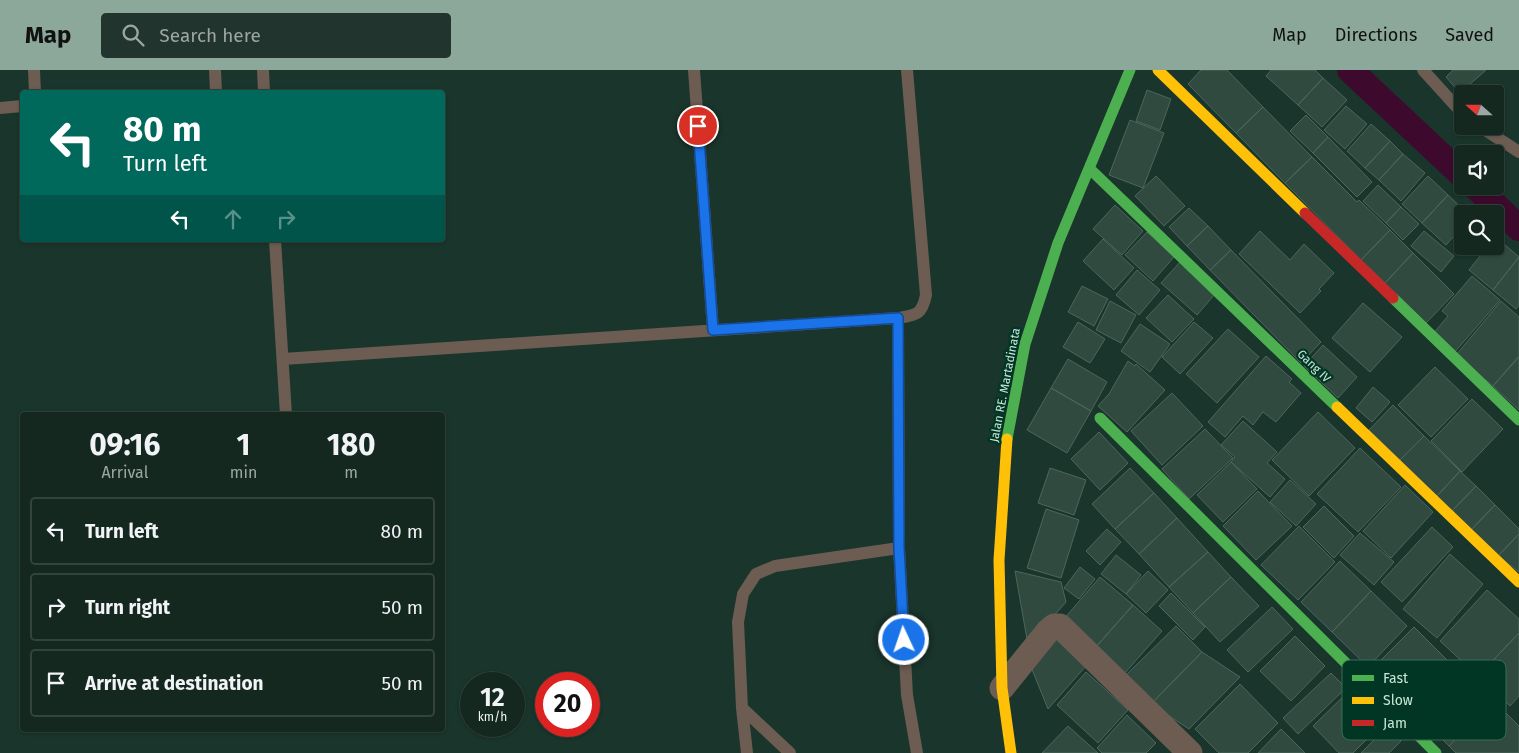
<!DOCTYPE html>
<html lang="en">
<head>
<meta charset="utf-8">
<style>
  :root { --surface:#142820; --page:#21342d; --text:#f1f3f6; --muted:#9da6a5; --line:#33443e; --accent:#8ba89b }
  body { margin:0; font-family:"Fira Sans",sans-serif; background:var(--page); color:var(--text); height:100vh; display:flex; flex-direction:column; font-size:19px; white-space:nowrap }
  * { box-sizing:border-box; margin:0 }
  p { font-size:16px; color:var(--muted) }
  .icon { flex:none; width:28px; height:28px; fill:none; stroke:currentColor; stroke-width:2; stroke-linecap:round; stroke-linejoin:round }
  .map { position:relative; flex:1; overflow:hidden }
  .panel { position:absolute; left:20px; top:342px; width:425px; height:320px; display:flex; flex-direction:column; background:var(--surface); border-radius:5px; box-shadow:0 1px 4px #0004,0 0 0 1px var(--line) }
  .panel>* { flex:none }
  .hud { position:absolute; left:20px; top:20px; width:425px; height:152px; border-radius:5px; box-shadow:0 1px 4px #0004,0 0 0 1px var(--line); background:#00695c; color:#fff; overflow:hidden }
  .needle { width:32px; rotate:291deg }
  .fabs { position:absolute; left:1454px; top:15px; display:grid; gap:10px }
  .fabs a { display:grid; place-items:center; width:50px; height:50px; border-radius:5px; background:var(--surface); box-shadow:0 1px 4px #0004,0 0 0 1px var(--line); font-size:25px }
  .speed { position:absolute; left:460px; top:602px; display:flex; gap:10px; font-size:25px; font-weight:700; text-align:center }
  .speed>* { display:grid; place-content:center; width:65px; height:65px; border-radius:50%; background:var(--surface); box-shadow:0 1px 4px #0004,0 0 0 1px var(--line); line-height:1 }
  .speed small { font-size:12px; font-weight:400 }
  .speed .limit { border:8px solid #d22; background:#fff; color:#111 }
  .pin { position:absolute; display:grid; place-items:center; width:42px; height:42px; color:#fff; margin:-21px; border:2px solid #fff; border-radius:50%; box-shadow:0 1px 5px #0007 }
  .me { position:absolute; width:55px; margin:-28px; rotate:357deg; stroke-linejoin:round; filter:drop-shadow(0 0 4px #0008) }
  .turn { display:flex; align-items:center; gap:18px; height:105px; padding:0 20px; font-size:22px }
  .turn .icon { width:65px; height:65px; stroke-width:2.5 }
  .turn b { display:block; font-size:35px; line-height:42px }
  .lanes { display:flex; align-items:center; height:48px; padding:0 20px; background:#0003; justify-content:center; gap:25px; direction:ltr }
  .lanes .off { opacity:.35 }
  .eta { display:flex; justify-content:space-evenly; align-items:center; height:85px; text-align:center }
  .eta b { font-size:30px; font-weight:700; line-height:35px }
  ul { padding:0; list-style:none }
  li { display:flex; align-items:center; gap:15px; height:68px; margin:0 10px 8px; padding:0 10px; border:2px solid var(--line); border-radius:5px }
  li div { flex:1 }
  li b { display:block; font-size:19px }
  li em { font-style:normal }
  header { display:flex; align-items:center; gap:30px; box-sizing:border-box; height:70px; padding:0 25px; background:var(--accent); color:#111 }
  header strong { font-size:24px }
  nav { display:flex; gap:28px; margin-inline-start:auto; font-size:18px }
  .search { width:350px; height:45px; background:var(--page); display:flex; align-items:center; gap:12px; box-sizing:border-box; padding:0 18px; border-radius:5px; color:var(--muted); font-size:19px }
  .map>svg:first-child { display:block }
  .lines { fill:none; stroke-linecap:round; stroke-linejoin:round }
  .canal { stroke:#3d0a2e; stroke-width:26 }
  .building { fill:#314a40; stroke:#4e665c }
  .lane { stroke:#6c5c51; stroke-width:12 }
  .street { stroke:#6c5c51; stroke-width:25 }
  .fast { stroke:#4caf50; stroke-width:11 }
  .slow { stroke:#ffc107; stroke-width:11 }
  .jam { stroke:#c62828; stroke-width:11 }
  .route-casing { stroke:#114b97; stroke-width:12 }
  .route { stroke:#1a73e8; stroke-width:9 }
  .labels { text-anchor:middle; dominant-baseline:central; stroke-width:4.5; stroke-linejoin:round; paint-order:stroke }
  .street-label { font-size:12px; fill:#c8e6d7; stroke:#013624 }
  .key { fill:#013624; stroke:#3d6b5a; stroke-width:1 }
  .key-label { font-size:14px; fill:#c8e6d7 }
</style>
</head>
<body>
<header>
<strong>Map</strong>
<div class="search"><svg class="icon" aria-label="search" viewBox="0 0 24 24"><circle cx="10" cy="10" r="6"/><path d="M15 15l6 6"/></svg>Search here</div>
<nav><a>Map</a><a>Directions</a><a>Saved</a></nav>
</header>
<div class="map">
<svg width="1519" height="683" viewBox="0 0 1519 683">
  <rect width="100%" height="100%" fill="#1a352b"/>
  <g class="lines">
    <path class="canal" d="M1350,0L1462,105
      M1475,116L1519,158"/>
  </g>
  <path class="building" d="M1201,0H1227L1263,37L1236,63L1188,14Z
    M1271,0H1315L1323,8L1298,35L1266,6Z
    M1453,0H1486L1460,23L1446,7Z
    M1323,8L1347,30L1322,57L1298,35Z
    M1147,20L1171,29L1160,60L1136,51Z
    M1346,36L1367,54L1345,79L1324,60Z
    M1263,37L1312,87L1285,113L1236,63Z
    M1306,45L1328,67L1313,83L1290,61Z
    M1130,50L1164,63L1143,118L1109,105Z
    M1371,54L1390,71L1365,98L1347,81Z
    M1328,67L1372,112L1357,127L1313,83Z
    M1390,71L1403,84L1379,110L1365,98Z
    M1403,84L1425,103L1401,131L1379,110Z
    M1312,87L1357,132L1359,130L1390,160L1361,190L1285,113Z
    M1156,106L1185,136L1164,156L1135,126Z
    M1428,106L1448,125L1422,153L1402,134Z
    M1378,115L1401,137L1386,153L1363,131Z
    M1448,125L1468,144H1462V157L1446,175L1422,153Z
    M1115,135L1143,161L1122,185L1093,159Z
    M1401,137L1419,154L1403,170L1386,153Z
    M1189,138L1208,156L1187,176L1169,157Z
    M1208,156L1231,180L1210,200L1187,176Z
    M1390,160L1413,183L1385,213L1361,190Z
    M1260,161L1290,190L1304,174L1334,203L1319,219L1321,221L1300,243L1239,184Z
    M1424,161L1454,186L1441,202L1411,176Z
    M1147,162L1174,187L1153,211L1125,185Z
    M1496,167L1519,187L1493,220L1469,200L1488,176H1495Z
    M1103,169L1134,198L1114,220L1083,191Z
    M1231,180L1321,272L1301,293L1210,200Z
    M1413,183L1454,224L1426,253L1385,213Z
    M1519,187V235L1516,239L1493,220Z
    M1180,192L1215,224L1197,245L1161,213Z
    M1137,200L1160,220L1139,245L1116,225Z
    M1472,206L1500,230L1453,284L1432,265L1448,246L1442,241Z
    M1082,216L1108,229L1094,256L1068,242Z
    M1168,225L1194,249L1172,272L1146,248Z
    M1110,231L1136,245L1121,273L1096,260Z
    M1501,231L1519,247V286L1493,316L1456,285Z
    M1363,233L1402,267L1370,302L1332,268Z
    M1078,252L1105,269L1090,293L1063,277Z
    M1194,252L1213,268L1180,304L1162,287Z
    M1140,254L1170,274L1150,302L1121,281Z
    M1228,259L1259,287L1217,333L1186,304Z
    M1323,275L1357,307L1338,328L1304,296Z
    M1266,286L1292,309L1289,312L1301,323L1276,352L1263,342L1253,355L1243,346L1225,367L1208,352Z
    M1519,287V340L1493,316Z
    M1068,289L1107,312L1091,341L1051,318Z
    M1128,291L1135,296L1136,294L1165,320L1127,362L1098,336L1109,324Z
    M1435,297L1468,329L1431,367L1398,335Z
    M1373,317L1390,332L1372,352L1356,338Z
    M1051,318L1091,341L1067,383L1027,360Z
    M1172,323L1203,356L1162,395L1131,361Z
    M1472,329L1503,359L1462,402L1431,371Z
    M1393,335L1424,366L1400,390L1369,360Z
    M1318,342L1355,378L1309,426L1272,390Z
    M1243,351L1277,382L1267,393L1285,409L1270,427L1231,392L1235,387L1221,375Z
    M1205,359L1233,388L1189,429L1162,399Z
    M1099,362L1128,393L1100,420L1071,389Z
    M1424,366L1460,401L1437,426L1400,390Z
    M1360,378L1401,417L1358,462L1317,424Z
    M1231,392L1257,419L1223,452L1197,425Z
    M1050,398L1086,410L1074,445L1038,433Z
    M1130,398L1154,423L1115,459L1092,434Z
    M1460,401L1476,416L1452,441L1437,426Z
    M1290,410L1316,434L1296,456L1270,432Z
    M1405,415L1433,442L1391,488L1363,461Z
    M1476,416L1495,435L1471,460L1452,441Z
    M1258,421L1292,456L1256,490L1223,456Z
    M1154,423L1177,448L1139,484L1115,459Z
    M1495,435L1519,459V464L1498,486L1471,460Z
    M1324,436L1354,466L1334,488L1303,457Z
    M1046,439L1079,450L1061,508L1027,498Z
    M1177,448L1208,482L1169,517L1139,484Z
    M1299,456L1335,492L1298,530L1261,495Z
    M1432,457L1453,477L1402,532L1381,512Z
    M1107,459L1121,472L1100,495L1086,481Z
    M1360,463L1394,492L1374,515L1340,485Z
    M1519,464V502L1498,486Z
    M1208,482L1231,507L1193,543L1169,517Z
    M1450,484L1483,514L1437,568L1403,539Z
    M1116,485L1141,505L1126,524L1101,504Z
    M1340,491L1371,521L1332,562L1301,532Z
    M1080,497L1095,509L1079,529L1064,518Z
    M1015,501L1061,512L1066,532L1028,575Z
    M1148,501L1168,520L1146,543L1126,524Z
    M1100,507L1133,535L1095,578L1063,550Z
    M1231,507L1259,536L1220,572L1193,543Z
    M1487,520L1519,549V563L1478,606L1440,571Z
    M1371,521L1407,556L1368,597L1332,562Z
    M1171,523L1205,557L1193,570L1159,536Z
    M1133,535L1162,561L1124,604L1095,578Z
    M1272,537L1293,559L1248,602L1227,580Z
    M1176,556L1202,582L1151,634L1124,607Z
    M1414,557L1449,592L1404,636L1370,601Z
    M1519,563V626L1510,636L1478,606Z
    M1054,566L1086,596L1048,639L1029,592Z
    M1295,566L1325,596L1291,631L1260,601Z
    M1202,582L1240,607L1189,659L1151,634Z
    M1455,592L1494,631L1449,676L1410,637Z
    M1086,602L1128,640L1098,673L1057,635Z
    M1331,603L1346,618L1298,664L1283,648Z
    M1240,614L1278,653L1248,683H1219L1195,659Z
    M1352,618L1384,652L1353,683H1339L1313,656Z
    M1494,631L1519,656V683H1456L1449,676Z
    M1127,645L1156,673L1146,683H1102L1097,678Z
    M1068,656L1098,683H1042Z
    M1387,657L1401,671L1389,683H1361Z
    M1281,659L1305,683H1258Z"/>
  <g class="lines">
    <path class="lane" d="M34,0L35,22
      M215,0L216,22
      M263,0L264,22
      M694,0L713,260
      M1423,0L1462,43
      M0,38L22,36
      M1479,56L1519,82
      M275,170L286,345
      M898,248L899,478L907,625L917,683
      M283,289L898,248C916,245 922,245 926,225L907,0
      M742,638L790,683
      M747,683L742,638L738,552L743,524L756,504L775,496L899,478"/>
    <path class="street" d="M1002,618L1048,561L1054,556H1060L1190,683"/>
    <path class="fast" d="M1090,99L1337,337
      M1393,228L1519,350
      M1100,348L1436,683
      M1007,369L1025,274L1058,173L1130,0"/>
    <path class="slow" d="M1158,0L1305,143
      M1337,337L1519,512
      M1007,369L999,490L1002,618L1011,683"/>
    <path class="jam" d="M1305,143L1393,228"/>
  </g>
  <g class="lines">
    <g class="route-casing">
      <path id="route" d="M698,56L713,260L898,248L899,478L904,570"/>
    </g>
    <use href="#route" class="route"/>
  </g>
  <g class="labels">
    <g class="street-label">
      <text transform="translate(1314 296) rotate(44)">Gang IV</text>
      <text transform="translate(1005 315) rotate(-79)">Jalan RE. Martadinata</text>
    </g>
  </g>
  <rect x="1342" y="590" width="164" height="80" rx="8" class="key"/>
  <rect x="1352" y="605" width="22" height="6" fill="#4caf50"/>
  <rect x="1352" y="627" width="22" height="7" fill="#ffc107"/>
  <rect x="1352" y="650" width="22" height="6" fill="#c62828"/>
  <g class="key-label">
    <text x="1383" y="613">Fast</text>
    <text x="1383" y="635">Slow</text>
    <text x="1383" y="658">Jam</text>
  </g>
</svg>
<div class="fabs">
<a><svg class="needle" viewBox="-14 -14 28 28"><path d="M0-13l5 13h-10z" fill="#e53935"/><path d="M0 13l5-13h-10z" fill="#9da6a5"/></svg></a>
<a><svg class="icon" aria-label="sound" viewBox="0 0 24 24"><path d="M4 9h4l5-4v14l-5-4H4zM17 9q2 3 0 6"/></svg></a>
<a><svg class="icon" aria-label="search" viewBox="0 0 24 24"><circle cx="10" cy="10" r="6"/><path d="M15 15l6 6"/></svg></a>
</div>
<div class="speed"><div>12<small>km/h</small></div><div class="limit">20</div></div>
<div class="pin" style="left:698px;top:56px;background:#d93025"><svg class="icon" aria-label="arrive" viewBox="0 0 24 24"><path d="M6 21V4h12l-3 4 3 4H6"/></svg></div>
<svg class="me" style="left:904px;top:570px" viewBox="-20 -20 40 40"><circle r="17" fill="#1a73e8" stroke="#fff" stroke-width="3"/><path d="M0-11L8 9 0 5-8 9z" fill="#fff"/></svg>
<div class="hud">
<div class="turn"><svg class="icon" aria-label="left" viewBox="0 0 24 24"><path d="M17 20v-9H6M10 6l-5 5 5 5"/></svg><div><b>80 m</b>Turn left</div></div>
<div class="lanes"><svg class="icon" aria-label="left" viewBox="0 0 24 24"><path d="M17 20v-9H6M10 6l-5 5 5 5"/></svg><svg class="icon off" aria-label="ahead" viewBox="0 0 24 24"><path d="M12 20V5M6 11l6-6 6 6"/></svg><svg class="icon off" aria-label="right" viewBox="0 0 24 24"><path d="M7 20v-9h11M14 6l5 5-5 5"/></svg></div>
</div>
<section class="panel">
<div class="eta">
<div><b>09:16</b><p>Arrival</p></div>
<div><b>1</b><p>min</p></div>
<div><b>180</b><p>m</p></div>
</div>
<ul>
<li><svg class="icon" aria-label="left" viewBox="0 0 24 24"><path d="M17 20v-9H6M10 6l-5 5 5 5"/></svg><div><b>Turn left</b></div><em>80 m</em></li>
<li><svg class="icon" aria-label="right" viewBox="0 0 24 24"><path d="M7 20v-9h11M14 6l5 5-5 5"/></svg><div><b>Turn right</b></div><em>50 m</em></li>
<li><svg class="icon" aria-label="arrive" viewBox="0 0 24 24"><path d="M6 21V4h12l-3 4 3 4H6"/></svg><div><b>Arrive at destination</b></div><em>50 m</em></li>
</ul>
</section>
</div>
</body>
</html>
